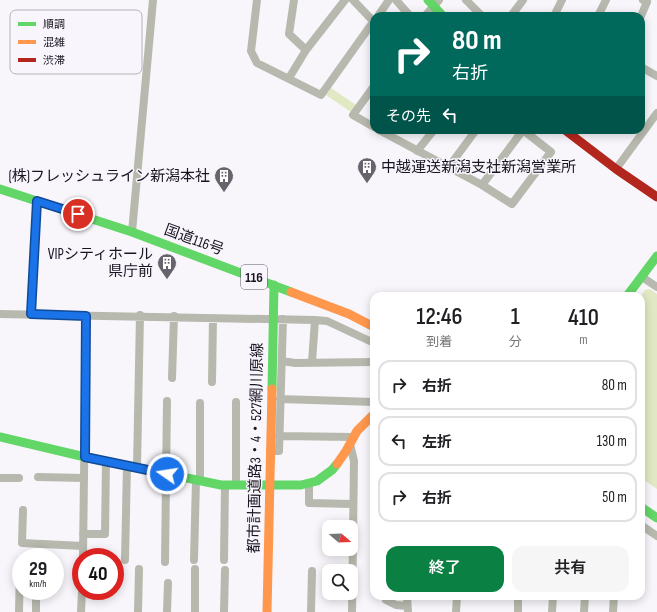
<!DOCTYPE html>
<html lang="ja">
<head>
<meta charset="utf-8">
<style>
  :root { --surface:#fff; --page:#f6f6f6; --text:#202124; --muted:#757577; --line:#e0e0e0; --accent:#0b8043 }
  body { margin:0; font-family:"Sofia Sans Condensed","Noto Sans JP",sans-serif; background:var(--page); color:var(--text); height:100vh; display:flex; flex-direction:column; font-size:15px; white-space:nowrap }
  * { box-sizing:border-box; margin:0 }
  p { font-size:13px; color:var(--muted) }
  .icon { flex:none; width:22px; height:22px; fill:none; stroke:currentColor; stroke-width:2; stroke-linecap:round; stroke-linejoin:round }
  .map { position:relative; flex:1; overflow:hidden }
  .panel { position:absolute; left:370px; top:292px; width:275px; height:308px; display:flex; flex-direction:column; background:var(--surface); border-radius:12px; box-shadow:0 2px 10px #0003 }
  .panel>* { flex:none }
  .guide { position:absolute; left:370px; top:12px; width:275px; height:122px; border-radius:12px; box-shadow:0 2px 10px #0003; background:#00695c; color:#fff; overflow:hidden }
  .needle { width:26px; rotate:109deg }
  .tools { position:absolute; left:322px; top:520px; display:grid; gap:8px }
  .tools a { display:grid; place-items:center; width:36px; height:36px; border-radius:8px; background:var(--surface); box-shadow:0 2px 10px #0003; font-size:20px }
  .speed { position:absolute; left:12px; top:548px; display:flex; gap:8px; font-size:20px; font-weight:700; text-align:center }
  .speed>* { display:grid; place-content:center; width:52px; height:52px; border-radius:50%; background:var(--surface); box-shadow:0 2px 10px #0003; line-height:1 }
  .speed small { font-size:10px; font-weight:400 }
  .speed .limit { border:6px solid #d22; background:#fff; color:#111 }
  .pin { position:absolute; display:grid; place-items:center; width:34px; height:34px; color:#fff; margin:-17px; border:2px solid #fff; border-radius:50%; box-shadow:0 1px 4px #0007 }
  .me { position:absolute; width:44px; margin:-22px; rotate:283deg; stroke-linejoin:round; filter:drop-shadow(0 0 3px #0008) }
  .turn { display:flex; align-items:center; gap:14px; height:84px; padding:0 16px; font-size:18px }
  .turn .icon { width:52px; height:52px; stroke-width:2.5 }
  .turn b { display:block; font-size:28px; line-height:34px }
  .then { display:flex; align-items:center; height:38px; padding:0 16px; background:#0003; gap:8px; font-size:15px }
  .eta { display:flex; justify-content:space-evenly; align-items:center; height:68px; text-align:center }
  .eta b { font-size:24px; font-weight:600; line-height:28px }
  .action { display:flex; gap:8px; margin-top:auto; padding:8px 16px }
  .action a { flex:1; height:46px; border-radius:12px; background:var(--accent); color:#fff; font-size:16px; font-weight:600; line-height:46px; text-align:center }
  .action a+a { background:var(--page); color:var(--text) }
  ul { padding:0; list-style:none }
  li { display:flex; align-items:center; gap:12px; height:50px; margin:0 8px 6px; padding:0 8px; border:2px solid var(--line); border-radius:12px }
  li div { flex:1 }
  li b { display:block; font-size:15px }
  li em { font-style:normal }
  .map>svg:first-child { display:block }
  .green { fill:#e0e9c3 }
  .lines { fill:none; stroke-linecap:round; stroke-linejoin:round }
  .street { stroke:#b7b9ae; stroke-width:8 }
  .fast { stroke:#63d668; stroke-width:9 }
  .slow { stroke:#ff974d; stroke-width:9 }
  .jam { stroke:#b3261e; stroke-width:9 }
  .route-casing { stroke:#114b97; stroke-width:10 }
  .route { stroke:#1a73e8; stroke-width:7 }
  .labels { text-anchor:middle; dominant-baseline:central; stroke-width:3; stroke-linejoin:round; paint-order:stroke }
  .shield { fill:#f8f5fc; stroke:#5c5862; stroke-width:1 }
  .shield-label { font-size:14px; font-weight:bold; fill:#191520 }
  .poi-label { font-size:15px; fill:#191520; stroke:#f8f5fc; text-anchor:end }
  .street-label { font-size:15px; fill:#191520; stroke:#f8f5fc }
  .key { fill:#f8f5fc; stroke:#b5b2ba; stroke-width:1 }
  .key-label { font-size:11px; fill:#191520 }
</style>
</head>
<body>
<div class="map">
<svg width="657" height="612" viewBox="0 0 657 612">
  <rect width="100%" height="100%" fill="#f8f6fb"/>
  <path class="green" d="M331,88L356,105L351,112L326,95Z
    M650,289L657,294V489L641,478V296L645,290Z"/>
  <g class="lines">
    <path class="street" d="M257,0L251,51L257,63L321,95L373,22
      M353,0L374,22
      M396,0L410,16
      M466,0L482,16
      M378,16L389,0
      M425,16L439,0
      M511,16L523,0
      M554,16L562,0
      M598,16L606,0
      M641,16L647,2L643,0
      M306,50L345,0
      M641,67L657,76
      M289,78L306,50L289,34L294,0
      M374,86L353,115L374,127
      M379,130L482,185L512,204L551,152L523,130
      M417,151L434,130
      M448,168L476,130
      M616,169L657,113
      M482,185L523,130
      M132,232L153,0
      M642,277L657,287
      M0,314L315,320L327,321L374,343
      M31,314L37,201
      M282,361L295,363L374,362
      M312,362L315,320
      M172,378L174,316
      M212,382L213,318
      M280,399L374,402
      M200,403V480
      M279,436L354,437
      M350,444L354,461L352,612
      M270,451H279L283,319
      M137,467L140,315
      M38,477L84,478
      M0,478H19
      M309,483V503L352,504
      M236,485V402
      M23,510L22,543L83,546
      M641,525L657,536
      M83,534H105L106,461
      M83,557L86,316
      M125,560L127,465
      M194,560L196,480
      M224,560L225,485
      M165,562L167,401
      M407,596L408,612
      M386,600L396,605L407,606
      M19,612L20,567
      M36,612V596
      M81,612L82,591
      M138,612L139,569
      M167,612L168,583
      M195,612V569
      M224,612L225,570
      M311,612L312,571
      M456,612L457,596
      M518,612V596
      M552,612L553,596
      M584,612L585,596
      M613,612L614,596"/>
    <path class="fast" d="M428,0L443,16
      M0,189L132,232L291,292
      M627,296L657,256
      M272,389L274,285
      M0,437L85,457L221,485H301L317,481L332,470L337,464
      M641,507L657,518"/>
    <path class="slow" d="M291,292L349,314L374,327
      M337,464L346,451L357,431L374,414
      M267,612L272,389"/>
    <path class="jam" d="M565,130L616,169L657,197"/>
  </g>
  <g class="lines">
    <g class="route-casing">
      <path id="route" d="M78,214L37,201L31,314L86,316L85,457L167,474"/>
    </g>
    <use href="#route" class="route"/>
  </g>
  <defs>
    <g id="building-pin" transform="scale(1)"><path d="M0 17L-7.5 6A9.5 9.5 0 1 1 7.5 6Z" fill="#67646d" stroke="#f8f5fc"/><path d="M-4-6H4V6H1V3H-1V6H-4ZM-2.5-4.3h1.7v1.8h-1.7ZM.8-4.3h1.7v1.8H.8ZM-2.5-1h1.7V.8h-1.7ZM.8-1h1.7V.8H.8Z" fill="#fff"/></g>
  </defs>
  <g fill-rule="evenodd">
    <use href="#building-pin" x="367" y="167"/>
    <use href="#building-pin" x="224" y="176"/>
    <use href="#building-pin" x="167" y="263"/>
  </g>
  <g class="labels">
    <rect class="shield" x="241" y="265" width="26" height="24" rx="3"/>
    <g class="shield-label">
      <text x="254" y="277">116</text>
    </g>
    <g class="poi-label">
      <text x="381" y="167" text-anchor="start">中越運送新潟支社新潟営業所</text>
      <text x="210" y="176">(株)フレッシュライン新潟本社</text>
      <text x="153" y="254">VIPシティホール<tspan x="153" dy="17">県庁前</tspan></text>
    </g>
    <g class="street-label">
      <text transform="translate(194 240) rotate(20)">国道116号</text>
      <text transform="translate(256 448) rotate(-89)">都市計画道路3・4・527網川原線</text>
    </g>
  </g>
  <rect x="10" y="10" width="132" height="64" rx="6" class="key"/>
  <rect x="18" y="22" width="18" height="4" fill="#63d668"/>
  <rect x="18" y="40" width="18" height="4" fill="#ff974d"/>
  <rect x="18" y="58" width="18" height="4" fill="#b3261e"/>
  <g class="key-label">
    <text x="43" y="28">順調</text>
    <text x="43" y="46">混雑</text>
    <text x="43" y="64">渋滞</text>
  </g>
</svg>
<div class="tools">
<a><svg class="needle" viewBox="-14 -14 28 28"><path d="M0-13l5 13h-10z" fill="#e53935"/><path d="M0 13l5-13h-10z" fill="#757577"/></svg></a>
<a><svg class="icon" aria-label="search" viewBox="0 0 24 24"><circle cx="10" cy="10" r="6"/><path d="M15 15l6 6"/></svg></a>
</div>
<div class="speed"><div>29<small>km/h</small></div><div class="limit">40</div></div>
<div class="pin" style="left:78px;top:214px;background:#d93025"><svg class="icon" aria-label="arrive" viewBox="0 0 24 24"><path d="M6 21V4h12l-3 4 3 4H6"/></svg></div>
<svg class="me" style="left:167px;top:474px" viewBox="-20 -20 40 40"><circle r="17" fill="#1a73e8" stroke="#fff" stroke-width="3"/><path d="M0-11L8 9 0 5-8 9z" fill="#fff"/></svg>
<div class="guide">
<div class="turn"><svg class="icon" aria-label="right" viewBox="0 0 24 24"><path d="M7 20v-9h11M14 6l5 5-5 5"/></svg><div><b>80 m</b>右折</div></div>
<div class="then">その先<svg class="icon" aria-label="left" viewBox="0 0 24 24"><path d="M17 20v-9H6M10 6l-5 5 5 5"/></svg></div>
</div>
<section class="panel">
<div class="eta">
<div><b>12:46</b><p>到着</p></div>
<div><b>1</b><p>分</p></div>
<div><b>410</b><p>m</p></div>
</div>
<ul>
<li><svg class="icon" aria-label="right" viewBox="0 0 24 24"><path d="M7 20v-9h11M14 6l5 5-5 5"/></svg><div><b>右折</b></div><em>80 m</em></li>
<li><svg class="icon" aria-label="left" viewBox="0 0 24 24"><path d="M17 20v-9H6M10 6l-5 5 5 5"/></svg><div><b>左折</b></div><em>130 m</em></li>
<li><svg class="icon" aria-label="right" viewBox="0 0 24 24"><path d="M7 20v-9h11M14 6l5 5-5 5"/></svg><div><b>右折</b></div><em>50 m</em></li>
</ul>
<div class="action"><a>終了</a><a>共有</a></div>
</section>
</div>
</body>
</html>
